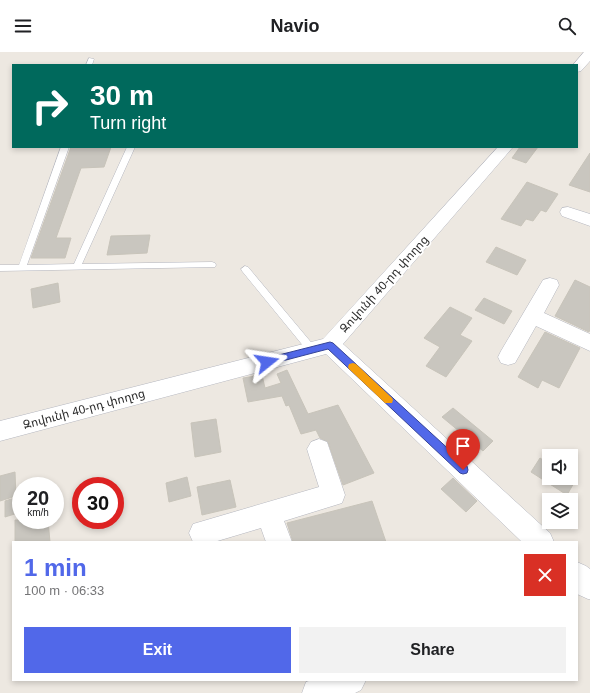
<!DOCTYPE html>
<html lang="en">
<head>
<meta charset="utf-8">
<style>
  :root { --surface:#fff; --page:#f2f2f2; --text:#202124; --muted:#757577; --accent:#5168e9 }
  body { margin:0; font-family:Arial,"Noto Sans Armenian",sans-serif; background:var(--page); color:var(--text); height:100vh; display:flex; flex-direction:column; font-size:15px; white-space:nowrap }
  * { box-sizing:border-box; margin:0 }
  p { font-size:13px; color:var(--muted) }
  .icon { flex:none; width:22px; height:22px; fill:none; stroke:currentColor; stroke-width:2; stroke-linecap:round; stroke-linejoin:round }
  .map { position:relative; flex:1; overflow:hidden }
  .panel { position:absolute; left:12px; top:489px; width:566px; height:140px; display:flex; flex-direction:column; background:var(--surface); border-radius:0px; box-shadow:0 2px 6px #0003 }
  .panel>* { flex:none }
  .top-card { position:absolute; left:12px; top:12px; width:566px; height:84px; border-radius:0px; box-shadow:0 2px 6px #0003; background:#00695c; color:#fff; overflow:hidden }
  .controls { position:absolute; left:542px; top:397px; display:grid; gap:8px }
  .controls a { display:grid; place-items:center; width:36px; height:36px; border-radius:0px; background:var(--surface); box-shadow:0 2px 6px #0003; font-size:20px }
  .speed { position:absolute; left:12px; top:425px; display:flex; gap:8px; font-size:20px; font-weight:700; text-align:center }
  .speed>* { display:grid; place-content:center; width:52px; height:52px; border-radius:50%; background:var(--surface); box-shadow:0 2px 6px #0003; line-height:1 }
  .speed small { font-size:10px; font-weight:400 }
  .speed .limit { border:6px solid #d22; background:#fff; color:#111 }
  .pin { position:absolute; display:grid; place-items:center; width:34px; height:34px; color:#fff; margin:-41px -17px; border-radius:50% 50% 50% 0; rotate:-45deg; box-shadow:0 0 4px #0007 }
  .pin .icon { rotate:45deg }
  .me { position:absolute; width:44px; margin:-22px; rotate:75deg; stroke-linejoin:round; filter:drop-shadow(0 0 3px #0008) }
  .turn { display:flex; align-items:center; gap:14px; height:84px; padding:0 12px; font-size:18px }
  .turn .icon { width:52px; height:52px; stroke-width:2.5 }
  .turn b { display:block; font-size:28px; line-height:34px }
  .round { display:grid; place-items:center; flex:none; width:42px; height:42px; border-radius:0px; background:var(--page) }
  .headline { display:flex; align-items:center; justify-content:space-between; height:68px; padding:0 12px }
  h1 { font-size:24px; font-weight:600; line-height:30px; color:var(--accent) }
  .action { display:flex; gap:8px; margin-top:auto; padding:8px 12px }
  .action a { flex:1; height:46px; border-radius:0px; background:var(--accent); color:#fff; font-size:16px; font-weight:600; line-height:46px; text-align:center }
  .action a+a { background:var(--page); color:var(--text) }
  header { display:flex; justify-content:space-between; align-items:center; height:52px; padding:0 12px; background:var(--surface); font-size:18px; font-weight:600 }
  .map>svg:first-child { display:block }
  .building { fill:#c9c6bf; stroke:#c8c4ba }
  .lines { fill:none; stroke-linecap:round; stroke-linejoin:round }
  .lane-casing { stroke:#b4b6bf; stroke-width:1 }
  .street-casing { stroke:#b4b6bf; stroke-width:1 }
  .lane { fill:#fff; fill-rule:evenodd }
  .street { fill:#fff; fill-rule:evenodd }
  .route { fill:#5168e9; stroke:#354497 }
  .slow { fill:#f59e0b }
  .labels { text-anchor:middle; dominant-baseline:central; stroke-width:3.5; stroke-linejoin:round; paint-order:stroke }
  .street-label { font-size:12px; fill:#2d2d2d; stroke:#fff }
</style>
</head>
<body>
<header><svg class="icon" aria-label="menu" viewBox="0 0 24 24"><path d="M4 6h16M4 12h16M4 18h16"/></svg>Navio<svg class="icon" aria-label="search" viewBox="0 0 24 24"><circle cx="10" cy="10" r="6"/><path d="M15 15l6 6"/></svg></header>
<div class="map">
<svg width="590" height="641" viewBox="0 0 590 641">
  <rect width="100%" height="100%" fill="#ede8e1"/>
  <path class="building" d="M71,95H111L104,115L81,116L56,186H71L65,206H31Z
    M520,95H538L526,111L512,106Z
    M590,101V140L569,133Z
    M527,130L558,142L546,160L541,158L533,169L526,167L521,174L501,167Z
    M150,183L147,201L107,203L111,184Z
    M496,195L526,208L517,223L486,210Z
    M575,228L590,235V277L589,280L555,264Z
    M58,231L60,250L33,256L31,237Z
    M484,246L512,259L504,272L475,258Z
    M450,255L472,266L460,283L472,289L446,325L426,314L440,295L424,286Z
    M545,280L580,296L559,336L542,328L538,336L518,325Z
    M287,318L308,362L338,353L374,421L343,433L328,390L320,386L316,378L301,382L289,353L286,354L282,344L248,350L243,326L262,323L265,336L281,331L277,322Z
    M453,356L493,389L483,399L442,365Z
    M216,367L221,400L195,405L191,371Z
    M540,406L549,412V426H571L575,429L567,443L531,420Z
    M15,420L16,444L0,449V424Z
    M187,425L191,444L169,450L166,431Z
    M453,426L477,449L466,460L441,437Z
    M230,428L236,455L202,463L197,435Z
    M21,444V460L5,465V449Z
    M372,449L386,490H293L287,471Z
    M15,468H48L50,490H15Z"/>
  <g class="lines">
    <g class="lane-casing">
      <path id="lane" d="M89,6L94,7L92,13H86Z
        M61,95H69L27,213L74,212L127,95H135L82,212L212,210L215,211L216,213L215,215L0,219V213H19Z
        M245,214L248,215L315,295L317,298L315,301H309L242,219L241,217Z"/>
    </g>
    <g class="street-casing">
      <path id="street" d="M584,0H590V9L581,19L577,20V13H573Z
        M498,95H513L343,292L550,481L554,490H522L326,302L0,389V369L323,287Z
        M568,155L590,162V174L562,164L560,160L562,156Z
        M550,226L557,228L559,233L544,261L590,282V299L536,274L515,311L508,313L501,311L498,305L501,299L543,228Z
        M319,387L327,390L345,443L342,451L284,469L292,490H266L261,476L214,490H193L189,481L193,472L319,435L307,397L311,390Z
        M577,510L586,514L590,517V547H588L577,542Z
        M312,628H366L361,638L355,641H302L306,630Z"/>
    </g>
    <use href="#lane" class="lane"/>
    <use href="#street" class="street"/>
  </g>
  <path class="route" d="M330,290L333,291L467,414L468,418L467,421L463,422L460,421L328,297L267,313L263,310L267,306Z"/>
  <path class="slow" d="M353,311L356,312L392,346L393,348L392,351H385L349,317L348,315L349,312Z"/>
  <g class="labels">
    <g class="street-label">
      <text transform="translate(384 232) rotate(-48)">Զովունի 40-րդ փողոց</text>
      <text transform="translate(84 357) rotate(-15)">Զովունի 40-րդ փողոց</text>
    </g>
  </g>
</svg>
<div class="controls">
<a><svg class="icon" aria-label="sound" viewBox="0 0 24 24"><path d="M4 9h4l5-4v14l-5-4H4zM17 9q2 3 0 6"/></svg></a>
<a><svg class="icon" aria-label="layers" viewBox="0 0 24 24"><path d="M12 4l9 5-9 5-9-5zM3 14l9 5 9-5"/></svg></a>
</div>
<div class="speed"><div>20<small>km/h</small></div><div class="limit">30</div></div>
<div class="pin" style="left:463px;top:418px;background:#d93025"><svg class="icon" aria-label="arrive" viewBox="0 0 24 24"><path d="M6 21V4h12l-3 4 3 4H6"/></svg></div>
<svg class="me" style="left:267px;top:310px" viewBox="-20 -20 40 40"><path d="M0-17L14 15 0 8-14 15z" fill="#5168e9" stroke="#fff" stroke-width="4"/></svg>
<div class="top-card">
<div class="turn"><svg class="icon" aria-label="right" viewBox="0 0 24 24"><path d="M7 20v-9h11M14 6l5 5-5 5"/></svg><div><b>30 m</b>Turn right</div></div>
</div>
<section class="panel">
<div class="headline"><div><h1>1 min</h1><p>100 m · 06:33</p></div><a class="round" style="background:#d93025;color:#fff"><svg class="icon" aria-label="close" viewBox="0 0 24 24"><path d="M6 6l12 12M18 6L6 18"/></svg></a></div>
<div class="action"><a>Exit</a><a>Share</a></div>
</section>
</div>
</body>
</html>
